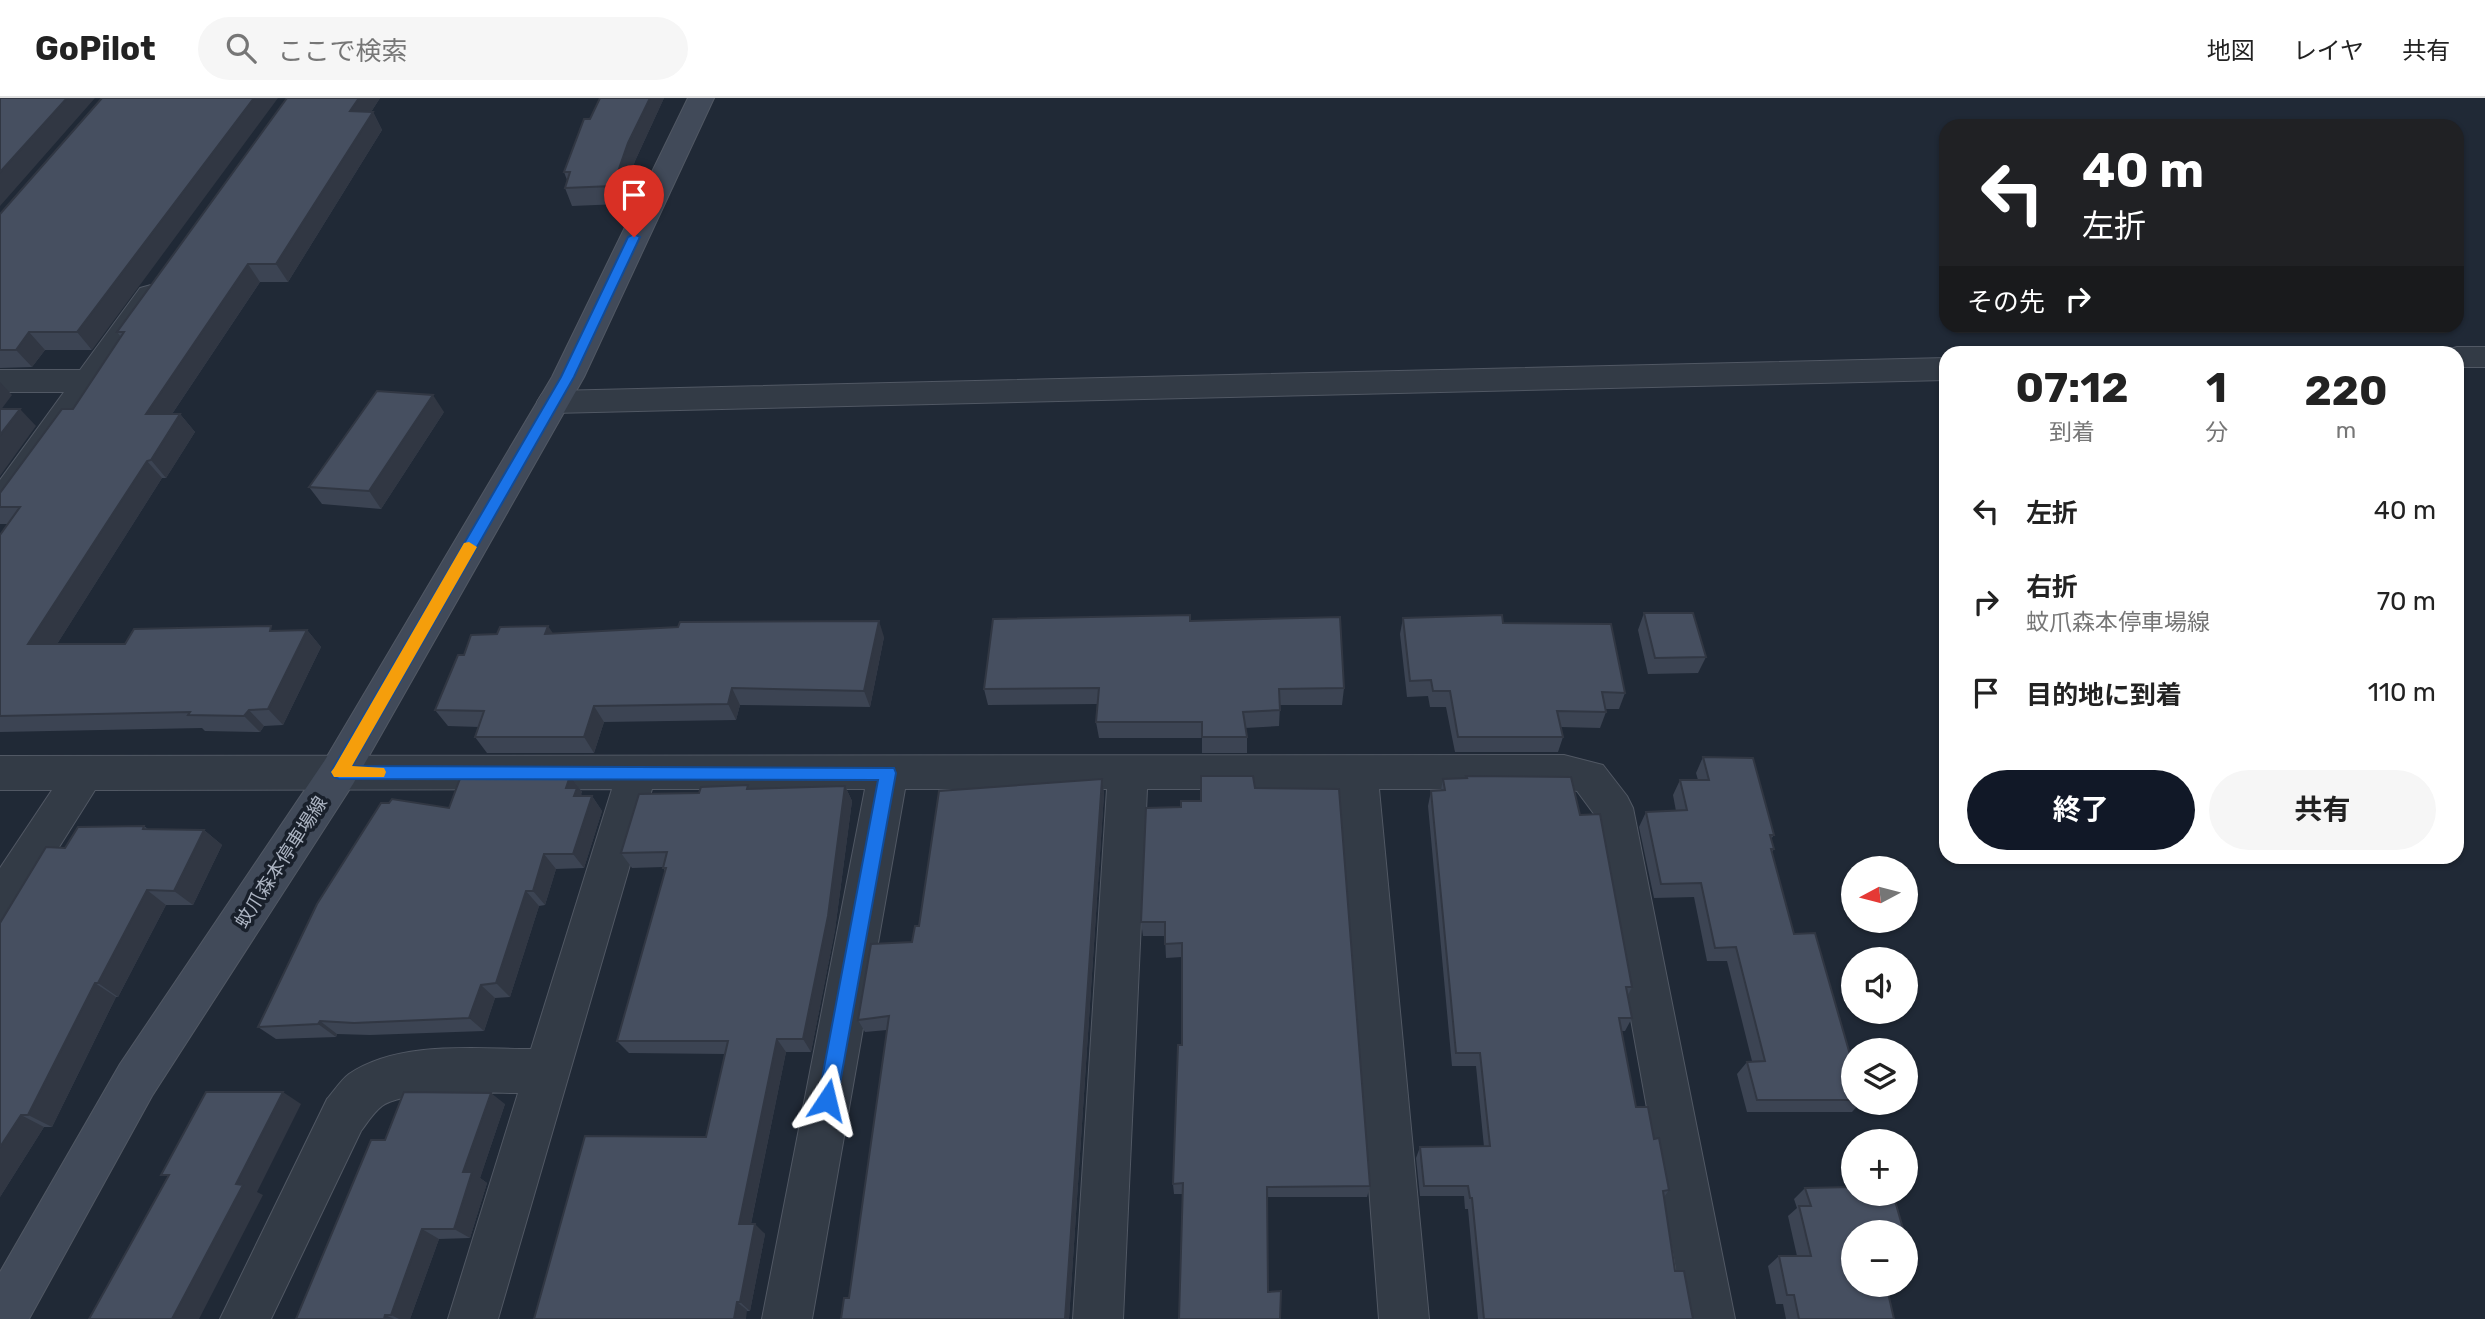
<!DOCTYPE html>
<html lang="ja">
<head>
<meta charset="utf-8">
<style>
  :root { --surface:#fff; --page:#f6f6f6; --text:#222; --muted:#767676; --line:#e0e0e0; --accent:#111827 }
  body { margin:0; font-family:Rubik,"Noto Sans JP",sans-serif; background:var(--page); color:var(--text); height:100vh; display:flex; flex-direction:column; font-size:26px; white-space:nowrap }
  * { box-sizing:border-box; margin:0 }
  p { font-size:23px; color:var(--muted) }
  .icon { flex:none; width:38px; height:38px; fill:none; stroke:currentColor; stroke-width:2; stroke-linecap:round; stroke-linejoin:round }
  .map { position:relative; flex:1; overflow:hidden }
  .drawer { position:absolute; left:1939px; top:248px; width:525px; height:518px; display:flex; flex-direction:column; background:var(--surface); border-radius:21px; box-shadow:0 2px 5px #0004 }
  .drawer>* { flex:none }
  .banner { position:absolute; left:1939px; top:21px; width:525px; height:214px; border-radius:21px; box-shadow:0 2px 5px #0004; background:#202124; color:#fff; overflow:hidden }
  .needle { width:46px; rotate:263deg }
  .controls { position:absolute; left:1841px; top:758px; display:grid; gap:14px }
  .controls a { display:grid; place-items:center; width:77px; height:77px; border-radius:50%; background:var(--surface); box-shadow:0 2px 5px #0004; font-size:35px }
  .pin { position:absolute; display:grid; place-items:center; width:60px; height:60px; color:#fff; margin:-72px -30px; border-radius:50% 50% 50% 0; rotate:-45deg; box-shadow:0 0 7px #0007 }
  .pin .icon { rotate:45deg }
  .me { position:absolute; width:77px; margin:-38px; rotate:10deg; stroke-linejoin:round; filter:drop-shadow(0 0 5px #0008) }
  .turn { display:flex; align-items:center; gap:24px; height:147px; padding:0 28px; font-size:32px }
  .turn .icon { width:91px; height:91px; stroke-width:2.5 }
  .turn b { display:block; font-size:49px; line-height:60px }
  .then { display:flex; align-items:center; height:66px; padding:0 28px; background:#0003; gap:14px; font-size:26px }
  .eta { display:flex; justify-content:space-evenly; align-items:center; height:119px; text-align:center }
  .eta b { font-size:42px; font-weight:700; line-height:49px }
  .primary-button { display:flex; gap:14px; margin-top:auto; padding:14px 28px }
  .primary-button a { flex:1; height:80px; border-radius:42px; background:var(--accent); color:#fff; font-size:28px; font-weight:700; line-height:80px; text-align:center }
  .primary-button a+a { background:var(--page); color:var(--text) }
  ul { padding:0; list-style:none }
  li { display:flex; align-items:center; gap:21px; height:91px; padding:0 28px }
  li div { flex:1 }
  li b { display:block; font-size:26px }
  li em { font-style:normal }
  header { display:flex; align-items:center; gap:42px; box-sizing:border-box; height:98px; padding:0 35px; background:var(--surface); border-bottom:2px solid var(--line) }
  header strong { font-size:33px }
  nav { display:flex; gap:38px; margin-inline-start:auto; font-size:24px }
  .search { width:490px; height:63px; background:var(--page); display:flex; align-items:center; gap:18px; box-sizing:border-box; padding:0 24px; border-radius:38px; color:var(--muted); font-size:26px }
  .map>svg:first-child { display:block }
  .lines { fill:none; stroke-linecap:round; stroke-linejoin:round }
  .street-casing { stroke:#515864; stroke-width:2 }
  .secondary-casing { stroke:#515864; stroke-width:2 }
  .street { fill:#333b46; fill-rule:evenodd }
  .secondary { fill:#414a59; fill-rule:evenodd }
  .wall { fill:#3c4453 }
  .shaded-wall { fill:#313743 }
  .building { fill:#464f60; stroke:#313743; stroke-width:2 }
  .route { fill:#1a73e8; stroke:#114b97; stroke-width:2 }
  .slow { fill:#f59e0b }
  .labels { text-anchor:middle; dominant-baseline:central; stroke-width:7; stroke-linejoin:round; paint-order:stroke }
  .street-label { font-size:19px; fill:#adb5c3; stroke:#19202b }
</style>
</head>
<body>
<header>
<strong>GoPilot</strong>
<div class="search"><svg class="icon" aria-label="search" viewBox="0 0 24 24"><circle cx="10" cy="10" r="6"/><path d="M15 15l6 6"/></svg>ここで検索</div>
<nav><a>地図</a><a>レイヤ</a><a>共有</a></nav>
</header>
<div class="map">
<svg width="2485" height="1221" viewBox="0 0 2485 1221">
  <rect width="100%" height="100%" fill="#202936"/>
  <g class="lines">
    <g class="street-casing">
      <path id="street" d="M151,187L162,190L166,197L12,416L0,419V382L64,294H0V272H80L140,190Z
        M2457,249H2485V269H2457V256H2443L2446,252Z
        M1946,260V282L553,315L542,312L537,304L542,296L553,293Z
        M1564,657L1603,667L1627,698L1633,710L1735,1221H1685L1594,716L1577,693L1564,691H1379L1429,1221H1379L1339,691H1147L1123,1221H1073L1107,691H905L812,1221H762L865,691H652L498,1221H448L518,995C487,995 406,991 382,1008C373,1015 367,1025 361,1033L271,1221H220L327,1001C334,993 341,982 349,976C399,942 474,951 531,951L612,691L95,692L15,819L0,825V770L52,692H0V658Z"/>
    </g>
    <g class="secondary-casing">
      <path id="secondary" d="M688,0H714L584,279L353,686L152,998L29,1221H0V1174L120,966L325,662L552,279Z"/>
    </g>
    <use href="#street" class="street"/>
    <use href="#secondary" class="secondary"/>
  </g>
  <path class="wall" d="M287,0H380L371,14H373L382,32L288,184H260L172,316H180L195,334L166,380H162L57,546H125L276,533L307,532L321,549L283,627L264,628L260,634L205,633L202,630L0,634V437L8,426H0V395L73,311L121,239L117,234Z
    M600,0H664L635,63L620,106L572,108L565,90L567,82L564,74Z
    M0,116L92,252H45L32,269L0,270Z
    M444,314L381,411L322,406L309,389Z
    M1644,515L1706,559L1698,575L1648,576L1638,532Z
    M1403,520L1503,525L1625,595L1619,611H1605L1606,614L1600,630L1561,629L1563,639L1558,654H1455L1446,609H1430L1428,598L1407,599L1400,536Z
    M1190,523L1344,590L1342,607H1280L1279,628L1245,630L1247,639V655H1202V640H1099L1096,624L1097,606L988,607L984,591Z
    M553,535L884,539L870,609L740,607L736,622L604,624L594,655H487L475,639L479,629L448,628L435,612L464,557Z
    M1703,659L1774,737L1771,741L1774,751L1772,754L1794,836L1853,967V1004H1861L1852,1014H1747L1737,976L1747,964L1752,963L1727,863H1707L1694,799L1654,800L1639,729L1646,714L1676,713L1673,697L1680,682H1698L1696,675Z
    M570,678L582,694L581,696L582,698H592L602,713L584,770L556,771L545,807L539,808L510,899L495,900L484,933L370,937L337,936L336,939L276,941L258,929L449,710Z
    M1466,678L1580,717L1632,889L1628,897L1632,920L1625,933H1622L1636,1009L1654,1041L1669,1092L1664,1099L1675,1173L1693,1221H1478L1468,1111H1465L1464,1098H1420L1416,1060L1420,1049H1484L1476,968H1452L1428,708L1431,693L1441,692L1443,681L1466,680Z
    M1102,681L1104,696L1069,1221H841L849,1200L887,932L865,934L858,922L912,844L919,828Z
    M845,688L852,703L835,832L811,954H786L751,1126L765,1136L750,1213L534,1221L706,1039L725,956L629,955L617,943L665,774L663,769L632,770L621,755L699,695L750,691Z
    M1255,690L1370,1088L1367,1099H1267L1268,1194L1280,1221L1182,1096H1174L1173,1086L1182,947V859L1166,860L1165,838H1143L1141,824L1181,709Z
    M144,728L148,731L204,732L222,747L193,807H166L118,899H116L52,1029H44L0,1099L65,750Z
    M505,1006L480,1080L487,1085L470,1140L439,1141L410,1221H296L385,1042Z
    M1805,1090L1853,1134L1894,1221H1786L1783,1206H1776L1768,1168L1779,1158H1797L1788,1118L1797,1110L1794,1101Z"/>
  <path class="shaded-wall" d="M67,0H95L0,108V74Z
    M254,0H278L92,252L77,234Z
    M359,0H380L360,31L350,13Z
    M650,0H664L635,63L620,106L613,88L628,45Z
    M373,14L382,32L288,184L276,166Z
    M248,166L260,184L160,334L146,316Z
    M29,234L45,252L32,269L16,252Z
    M0,284L12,297L0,313Z
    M433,297L444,314L381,411L369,393Z
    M20,311L36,328L0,378V337Z
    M180,316L195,334L166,380L151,362Z
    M147,363L162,380L47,562L28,546Z
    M879,523L884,539L870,609L864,593Z
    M548,528L559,544L545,536Z
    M307,532L321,549L283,627L268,611Z
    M732,590L740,607L736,622L728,606Z
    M594,608L604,624L594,655L584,639Z
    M249,612L264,628L260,634L244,618Z
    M570,678L582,694L581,696L588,705L585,713L566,690Z
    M1102,681L1104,696L1069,1221H1065Z
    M845,688L852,703L835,832L811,954L803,941Z
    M592,698L602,713L584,770L573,756Z
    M204,732L222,747L193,807L174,793Z
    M544,756L556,771L545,807L533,793Z
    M147,792L166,807L118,899L98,885Z
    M526,793L539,808L510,899L496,885Z
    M95,885L116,899L52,1029L28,1017Z
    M481,887L495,900L484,933L469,920Z
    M320,923L337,936L336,939L318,926Z
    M777,941L786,954L749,1135L739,1126Z
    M283,994L301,1006L257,1094L263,1097L199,1221H172L236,1086Z
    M491,995L505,1006L480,1080L487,1085L470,1140L454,1131L463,1074Z
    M21,1017L44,1029L0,1099V1049Z
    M755,1126L765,1136L750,1213L740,1204Z
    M422,1131L439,1141L410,1221H399L391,1217Z
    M737,1204L747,1212L746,1221H734Z
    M385,1217L394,1221H384Z"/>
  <path class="building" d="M0,0H67L0,74Z
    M102,0H254L77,234H29L16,252H0V116Z
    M287,0H359L350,13L373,14L276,166H248L146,316H180L151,362L147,363L28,546H125L134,531L271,528L270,533L307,532L268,611L249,612L244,618L188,617L190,614L0,618V437L20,409H0V395L62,311H73L124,234H117Z
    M600,0H650L628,45L613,88L565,90L570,74H564L584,21H590Z
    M377,293L433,297L369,393L309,389Z
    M0,311H20L0,337Z
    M1644,515H1693L1706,559L1655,560Z
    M1190,517V523L1340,519L1344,590L1279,591L1280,612L1243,614L1247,639H1202V624H1096L1099,590L984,591L993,521Z
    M1502,517L1503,525L1611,526L1625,595L1602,594L1606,614L1557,613L1563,639H1458L1450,593H1433L1431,582L1410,583L1403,520Z
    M879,523L864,593L732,590L728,606L594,608L584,639H475L484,613L435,612L458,557H464L471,537L497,536L500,529L548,528L545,536L678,529L680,524Z
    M1703,659L1753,660L1774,737H1770L1774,751H1771L1794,836L1815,835L1853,967V1002H1757L1747,964L1765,963L1736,849L1715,850L1701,785L1661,786L1646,714L1687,712L1680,682H1709Z
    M461,678H570L566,690H577L574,698H592L573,756H544L533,793H526L496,885L481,887L469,920L354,925L320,923L318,926L258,929L317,806L381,705H389L392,701L449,710Z
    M1201,678H1253L1255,690L1339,691L1370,1088L1267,1089L1268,1194L1281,1193L1280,1221H1179L1183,1085L1173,1086L1178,947H1182V845L1165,846V824H1141L1146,710L1181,709V703H1201Z
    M1466,678L1571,679L1580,717L1600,716L1632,889H1626L1632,920H1619L1636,1009H1648L1654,1041L1659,1040L1669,1092L1663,1093L1675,1173H1684L1693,1221H1484L1472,1100H1470L1468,1088H1424L1420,1049L1490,1048L1480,955H1456L1431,693L1445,692L1443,681L1467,680Z
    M1102,681L1065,1221H841L844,1200H849L889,918L858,922L871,846L912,844L915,828H919L939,693Z
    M748,687L747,691L845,688L828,818L803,941H777L739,1126H755L740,1204H737L734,1221H534L585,1038L706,1039L728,943H617L666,770H663L667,754L621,755L639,696L699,695L701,689Z
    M144,728L143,731L204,732L174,793L147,792L98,885H95L28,1017H21L0,1049V825L46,749L65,750L78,729Z
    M206,994H283L236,1086L243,1087L172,1221H89L169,1077H161Z
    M404,994L491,995L463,1074H472L454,1131H422L391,1217H385L384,1221H296L371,1042H385Z
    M1853,1089V1096H1893L1904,1134H1853V1186H1886L1894,1221H1799L1794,1197H1787L1779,1158H1811L1799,1108H1811L1805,1090Z
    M1906,1139L1909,1150H1906Z"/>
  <path class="route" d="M634,136L640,139L574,279L352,668L894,670L896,675L837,1002L834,1009L827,1012L820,1009L818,1002L878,682L339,681L334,679L331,674L561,279L628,139Z"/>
  <path class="slow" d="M469,444L477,449L352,668L384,670L386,674L384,679H334L331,674L334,670L464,445Z"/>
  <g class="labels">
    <g class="street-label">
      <text transform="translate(281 764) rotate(-57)">蚊爪森本停車場線</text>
    </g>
  </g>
</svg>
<div class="controls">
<a><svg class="needle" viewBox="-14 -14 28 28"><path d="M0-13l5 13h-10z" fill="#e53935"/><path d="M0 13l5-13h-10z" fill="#767676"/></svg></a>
<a><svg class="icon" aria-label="sound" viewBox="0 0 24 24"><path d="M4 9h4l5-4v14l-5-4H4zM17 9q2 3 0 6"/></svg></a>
<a><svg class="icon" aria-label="layers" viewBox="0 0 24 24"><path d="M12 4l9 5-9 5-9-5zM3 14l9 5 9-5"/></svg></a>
<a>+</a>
<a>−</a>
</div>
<div class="pin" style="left:634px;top:139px;background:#d93025"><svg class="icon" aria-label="arrive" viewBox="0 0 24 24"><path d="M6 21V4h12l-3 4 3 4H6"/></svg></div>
<svg class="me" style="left:827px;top:1002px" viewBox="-20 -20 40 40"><path d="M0-17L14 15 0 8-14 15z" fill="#1a73e8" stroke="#fff" stroke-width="4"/></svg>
<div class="banner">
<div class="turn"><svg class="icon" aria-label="left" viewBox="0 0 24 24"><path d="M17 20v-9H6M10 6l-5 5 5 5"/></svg><div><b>40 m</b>左折</div></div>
<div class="then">その先<svg class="icon" aria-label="right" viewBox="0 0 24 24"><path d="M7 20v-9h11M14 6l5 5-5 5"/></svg></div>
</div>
<section class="drawer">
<div class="eta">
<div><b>07:12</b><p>到着</p></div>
<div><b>1</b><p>分</p></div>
<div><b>220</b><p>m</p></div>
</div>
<ul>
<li><svg class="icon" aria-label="left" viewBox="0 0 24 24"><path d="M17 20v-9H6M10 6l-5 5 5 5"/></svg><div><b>左折</b></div><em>40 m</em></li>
<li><svg class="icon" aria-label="right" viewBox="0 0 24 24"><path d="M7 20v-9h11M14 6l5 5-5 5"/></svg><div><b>右折</b><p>蚊爪森本停車場線</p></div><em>70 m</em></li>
<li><svg class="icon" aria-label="arrive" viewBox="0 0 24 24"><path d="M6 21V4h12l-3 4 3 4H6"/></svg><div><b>目的地に到着</b></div><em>110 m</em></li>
</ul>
<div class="primary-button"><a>終了</a><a>共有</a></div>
</section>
</div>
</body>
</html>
